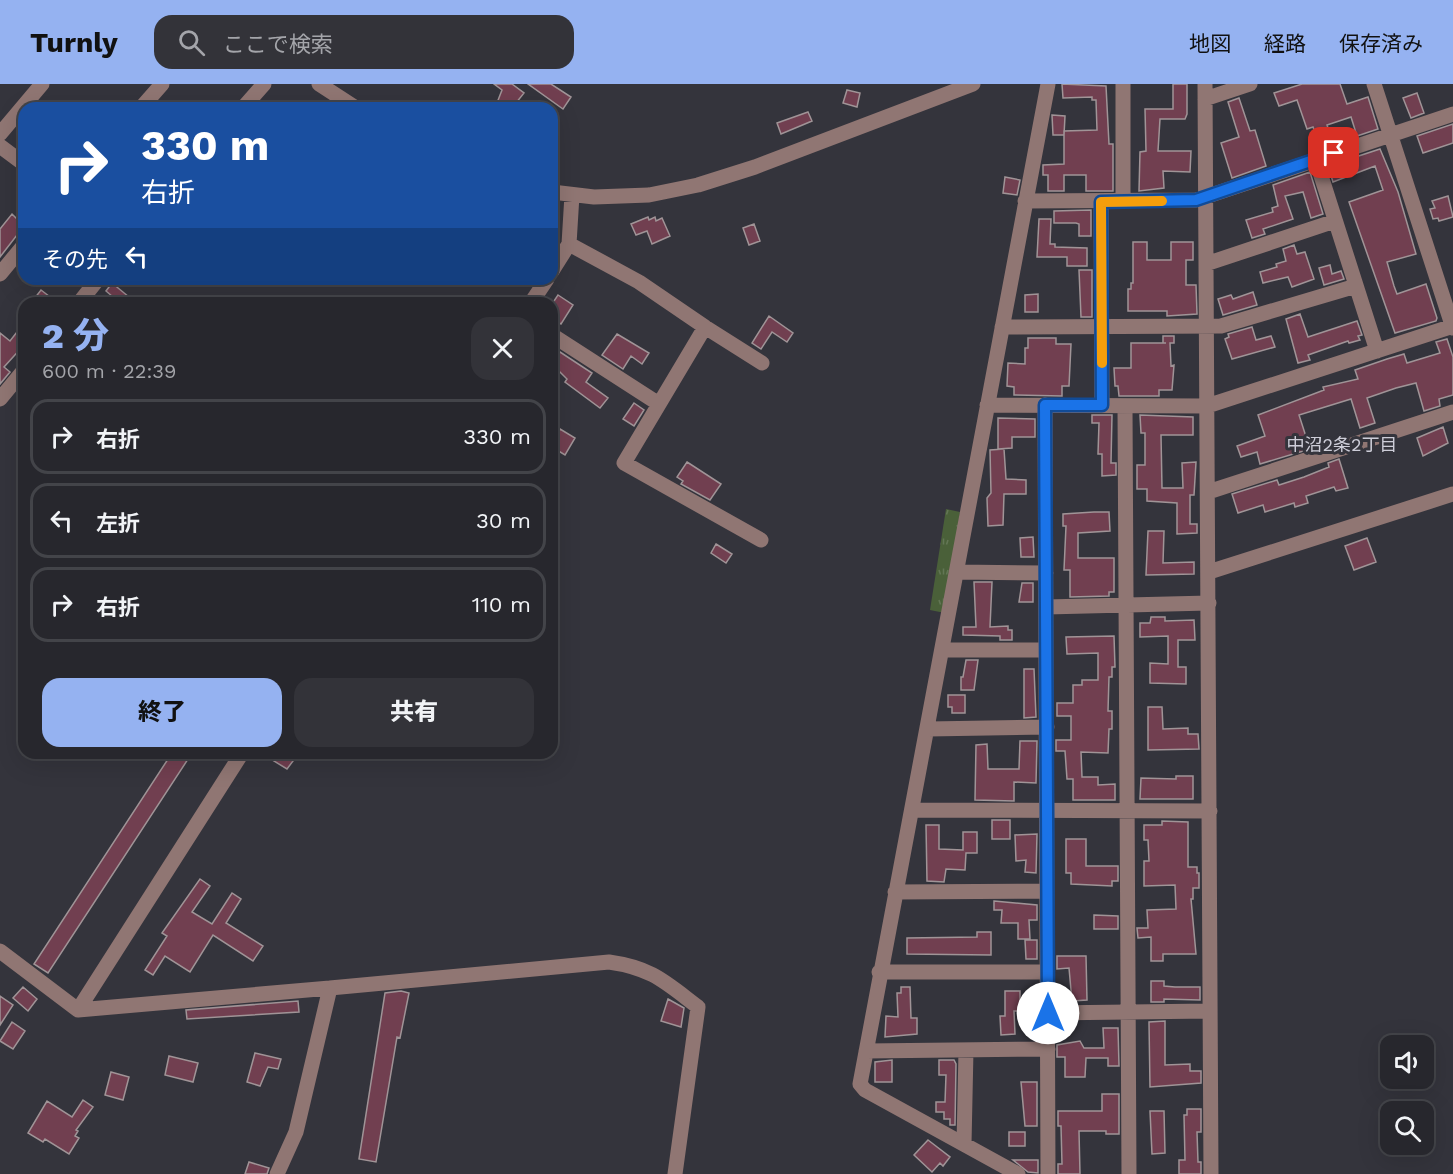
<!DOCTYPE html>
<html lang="ja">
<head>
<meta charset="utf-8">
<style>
  :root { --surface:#27272d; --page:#333339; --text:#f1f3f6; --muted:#a4a5aa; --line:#434449; --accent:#95b2f1 }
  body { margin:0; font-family:"Work Sans","Noto Sans JP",sans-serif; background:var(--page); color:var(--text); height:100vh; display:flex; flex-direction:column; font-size:22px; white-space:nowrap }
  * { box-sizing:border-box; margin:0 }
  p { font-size:20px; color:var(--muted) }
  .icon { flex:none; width:33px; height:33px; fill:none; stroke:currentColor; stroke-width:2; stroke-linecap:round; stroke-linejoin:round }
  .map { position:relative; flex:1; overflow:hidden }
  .drawer { position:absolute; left:18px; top:213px; width:540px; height:462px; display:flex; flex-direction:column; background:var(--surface); border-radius:18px; box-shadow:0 6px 24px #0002,0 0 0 2px var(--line) }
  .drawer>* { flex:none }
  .hud { position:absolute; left:18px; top:18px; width:540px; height:183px; border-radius:18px; box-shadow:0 6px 24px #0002,0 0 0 2px var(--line); background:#1a4fa0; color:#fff; overflow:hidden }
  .fabs { position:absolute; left:1380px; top:951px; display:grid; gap:12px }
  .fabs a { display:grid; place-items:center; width:54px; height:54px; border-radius:12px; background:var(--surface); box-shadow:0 6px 24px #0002,0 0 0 2px var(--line); font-size:30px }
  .pin { position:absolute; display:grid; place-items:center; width:51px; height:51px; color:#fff; margin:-26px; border-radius:12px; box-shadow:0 3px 9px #0006 }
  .me { position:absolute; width:66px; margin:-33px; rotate:0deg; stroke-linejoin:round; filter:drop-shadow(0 0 4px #0008) }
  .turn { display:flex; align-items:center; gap:21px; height:126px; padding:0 24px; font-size:27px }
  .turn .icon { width:78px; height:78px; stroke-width:2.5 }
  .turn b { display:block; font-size:42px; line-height:51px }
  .then { display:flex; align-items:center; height:57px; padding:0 24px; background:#0003; gap:12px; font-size:22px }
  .round { display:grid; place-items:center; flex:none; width:63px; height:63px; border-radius:18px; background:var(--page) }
  .headline { display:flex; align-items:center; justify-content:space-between; height:102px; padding:0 24px }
  h1 { font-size:36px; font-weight:800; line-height:45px; color:var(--accent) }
  .button { display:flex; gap:12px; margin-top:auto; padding:12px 24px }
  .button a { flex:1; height:69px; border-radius:18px; background:var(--accent); color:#111; font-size:24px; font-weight:800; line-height:69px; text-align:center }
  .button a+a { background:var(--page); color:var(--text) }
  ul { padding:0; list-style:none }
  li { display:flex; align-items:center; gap:18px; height:75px; margin:0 12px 9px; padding:0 12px; border:3px solid var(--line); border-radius:18px }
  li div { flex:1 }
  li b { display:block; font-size:22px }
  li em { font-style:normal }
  header { display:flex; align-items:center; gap:36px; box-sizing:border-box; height:84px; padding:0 30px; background:var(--accent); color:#111 }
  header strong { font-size:28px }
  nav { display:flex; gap:33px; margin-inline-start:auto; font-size:21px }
  .search { width:420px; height:54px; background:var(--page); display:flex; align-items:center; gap:15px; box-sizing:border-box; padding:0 21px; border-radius:18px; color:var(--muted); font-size:22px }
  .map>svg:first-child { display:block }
  .park { fill:url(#park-tufts) }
  .building { fill:#713f50; stroke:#a09497; stroke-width:1.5 }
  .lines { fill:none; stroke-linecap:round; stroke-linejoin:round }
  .minor { stroke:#907673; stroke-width:15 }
  .route-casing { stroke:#114b97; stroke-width:15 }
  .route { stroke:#1a73e8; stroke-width:10 }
  .slow { stroke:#f59e0b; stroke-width:10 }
  .labels { text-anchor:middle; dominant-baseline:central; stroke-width:6; stroke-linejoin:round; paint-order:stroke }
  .neighbourhood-label { font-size:18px; fill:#cdcdd8; stroke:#34343c }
</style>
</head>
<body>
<header>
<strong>Turnly</strong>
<div class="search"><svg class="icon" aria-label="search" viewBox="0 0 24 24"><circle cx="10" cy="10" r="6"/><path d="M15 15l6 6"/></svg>ここで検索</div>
<nav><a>地図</a><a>経路</a><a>保存済み</a></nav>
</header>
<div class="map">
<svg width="1453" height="1090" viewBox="0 0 1453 1090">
  <defs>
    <pattern id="park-tufts" width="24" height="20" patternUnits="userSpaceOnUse" patternTransform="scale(1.5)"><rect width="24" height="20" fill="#4a6039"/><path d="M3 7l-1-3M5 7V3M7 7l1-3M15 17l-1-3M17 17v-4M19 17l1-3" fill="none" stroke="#637655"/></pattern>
  </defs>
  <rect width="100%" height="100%" fill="#34343c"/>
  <path class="park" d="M946,425L960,428L945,529L930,526Z"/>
  <path class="building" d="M494,0H512L524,9L512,24H495L502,6Z
    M528,0H551L571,13L563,25Z
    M1062,0L1106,2L1109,60H1113V107H1086V91H1064V107H1048V91H1043V81L1064,80V47L1097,46L1096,16H1092V13L1063,14Z
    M1173,0H1187V30L1185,35H1160L1158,67H1191L1190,88L1163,87L1164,104L1139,107L1140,68L1146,67L1145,25H1173Z
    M1302,0H1340L1347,20L1368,13L1378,45L1357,52L1351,33L1327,41L1331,53L1318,57L1313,43L1307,45L1297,16L1279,22L1274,9Z
    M847,6L860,9L857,23L843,19Z
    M1417,9L1424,29L1411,34L1403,14Z
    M1239,14L1250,47L1255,46L1266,82L1232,94L1221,59L1239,53L1228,18Z
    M808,28L812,37L781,50L777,39Z
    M1052,31L1065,32L1064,51H1053Z
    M1453,40V59L1423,69L1417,52Z
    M1380,65L1398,108L1416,170L1387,178L1394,202L1397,210L1426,200L1437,234L1436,237L1395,249L1349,118L1383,106L1375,82L1333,98L1328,82Z
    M1310,88L1323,130L1311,134L1303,108L1285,112L1293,135L1263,145L1265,150L1252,154L1246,136L1273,128L1272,124L1278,122L1273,101Z
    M1005,93L1020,96L1017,111L1003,109Z
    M1448,112L1453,133L1439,137L1438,134L1433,135L1430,125L1435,124L1432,117Z
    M1091,126V152H1079V140L1076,139H1054V127Z
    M12,130L24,142L0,173V145Z
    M648,133L649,136L655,133L656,137L662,134L670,152L652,160L647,147L636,151L631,140Z
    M1039,135H1051L1050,160H1055V163L1087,164V182H1067V173H1037Z
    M754,140L760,157L749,161L743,144Z
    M1133,158H1147V176H1171V158H1193V176H1186V201H1196L1197,230L1167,232V227H1128V205H1131V199H1133Z
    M1294,161L1297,170L1305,168L1314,195L1292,203L1288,193L1263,199L1260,188L1277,183L1276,180L1286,177L1283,165Z
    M1330,181L1332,190L1341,187L1344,195L1324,201L1319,184Z
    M1079,186H1092V233H1081Z
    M112,199L129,213L124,219H120L106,207Z
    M41,206L58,219H31Z
    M1253,208L1257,221L1223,231L1218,215L1231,211L1233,215Z
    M1038,210V228H1025V211Z
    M558,211L573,221L561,240L552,235V220Z
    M1300,230L1308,253L1357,237L1362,251L1358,252L1360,256L1349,259L1348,257L1308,271L1310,276L1298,279L1286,235Z
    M769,232L793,249L787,258L772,248L761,265L752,259Z
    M24,239V261L4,283L10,288L0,300V249L10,257Z
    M1252,243L1256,256L1271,252L1275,263L1232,275L1225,255L1229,253L1228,250Z
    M617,250L649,269L642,280L631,272L623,285L602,271Z
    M1163,252H1174V259H1170L1171,282L1174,281L1172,306H1159V312H1119L1118,302H1115L1114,284H1131V259H1166H1163Z
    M1028,254H1056V260H1071L1069,302H1062V312L1014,311V303L1007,302L1008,279L1025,280V264H1028Z
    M1447,255L1453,273V311L1439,315L1440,322L1424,327L1416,299L1396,304L1367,314L1375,339L1360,344L1351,315L1299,331L1310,365L1260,380L1257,368L1241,373L1237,362L1265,352L1258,331L1324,306L1323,303L1358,295L1355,286L1387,275L1404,270L1407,279L1440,269L1436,258Z
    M560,268L592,289L586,298L608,314L600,324L565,298L567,295L553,281Z
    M634,319L644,326L634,342L623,335Z
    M1092,331H1112L1111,379H1116V391L1102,392V370H1098L1099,339H1092Z
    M1140,331L1193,333V351H1161L1162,404H1183L1182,379L1196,378L1194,411H1190V440H1197V449L1177,450V419L1147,417V405H1137V381H1145V349H1141Z
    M998,334L1035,335V353H1012V364L998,365Z
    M1443,343L1448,359L1423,372L1417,354Z
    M560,345L575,354L565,371L552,363V348L556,351Z
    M1004,365L1006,395L1026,396V410H1004L1003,441L988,442L987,414L991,409L990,366Z
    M1339,375L1348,404L1336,407L1334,403L1306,412L1308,419L1295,423L1294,419L1265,428L1263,421L1238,429L1232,410L1277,396L1279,401L1304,393L1329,383L1328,379Z
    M687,378L721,400L710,416L681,400L683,397L677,393Z
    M1094,428H1109L1110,447L1078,449V474H1114V508H1109V512L1070,513V486H1064L1066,442H1063V430Z
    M1148,447H1164L1163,479L1194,478V490L1146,491Z
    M1033,453L1034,473H1021L1020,454Z
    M1367,454L1376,478L1354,486L1345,462Z
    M716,460L732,470L726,479L711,469Z
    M974,498H992L990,543L1008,542V546H1012V556H1000V552L963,551V543H976Z
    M1022,499H1033V518H1019Z
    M1151,533H1165V537L1194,536L1195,556H1178V583H1186V600L1150,599V579L1168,580V552L1140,553V539H1150Z
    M1114,552L1115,583H1112V593H1109L1108,627H1112V645H1109L1108,669L1081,668L1082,693H1098V701L1115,700V716H1073V695H1067L1065,667H1056V656H1071V632H1057V619H1073V601H1082V596H1098V569L1067,570L1066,553Z
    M966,576H978L974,606H961V593H963Z
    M1024,585H1034L1036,633L1024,634Z
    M948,611H965V629H952V623H948Z
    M1148,623H1162L1163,645L1188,644V650H1198L1199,665L1148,666Z
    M1020,657H1037L1036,699L1014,698V717L975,716L976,661L987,660L988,685H1019Z
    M172,669H192L48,889L34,880Z
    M261,669H280L293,677L287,685Z
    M1176,692H1193V715H1140L1141,694L1176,695Z
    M992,736H1010V755H992Z
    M1162,737L1188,738V783H1197V789H1199V804H1193V815H1191L1196,870H1163V877H1151V853L1138,854L1137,844H1148L1147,826L1176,825L1175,801L1144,802V777H1149L1148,756H1144V741H1162Z
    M926,741H939V765L963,766V748H977V769H966L965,786L946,785L944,798L927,797Z
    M1037,750L1036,789L1025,788L1026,776L1016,777L1015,751Z
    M1066,755H1086V782H1118V797H1112V802L1071,800V789H1066Z
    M200,795L210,802L192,828L212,840L232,809L241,815L226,839L263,862L253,877L213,851L190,888L165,872L153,891L145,886L167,852L162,849Z
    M994,817L1037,821V836H1029L1030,855H1018V839H1001L1002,826H994Z
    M1094,831L1118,832V845H1094Z
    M977,848H991V871L907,870V854L977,853Z
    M1025,856H1037V875H1026Z
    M1057,872H1086L1087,916L1072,917L1069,884L1057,885Z
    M1151,897H1164V902L1175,903H1200V916L1164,915V918H1151Z
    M23,903L37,915L28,927L13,914Z
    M901,903H910L911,934H917V950L885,953L886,932L898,933L897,909H901Z
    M401,907L409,909L400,954L397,953L376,1078L359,1075L385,909Z
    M1005,907H1020V927H1014L1015,950L1001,951L1000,932H1005Z
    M0,912L13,921L0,941Z
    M668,915L684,924L681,943L661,937Z
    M298,917L299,928L187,935L186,926Z
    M1165,937V981L1190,980V987H1201V999L1150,1003L1149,938Z
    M12,938L25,947L13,965L0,957Z
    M1103,944H1118L1119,982H1108V974H1086L1085,993H1065V973H1057V961L1080,957L1084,964H1104Z
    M255,969L281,975L278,985L268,983L260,1002L247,998Z
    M169,972L198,979L193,998L165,991Z
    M892,976V998H875V978Z
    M939,976H954L956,980L955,1041H950V1035H944V1028H936V1018H945L946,991H939Z
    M111,988L129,993L123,1016L105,1011Z
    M1021,998H1037V1042H1025Z
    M1102,1010H1119V1050H1106V1047H1079L1080,1090H1058V1080H1062L1061,1042H1058V1027H1102Z
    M83,1016L93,1023L76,1046L78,1047L75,1052L79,1054L69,1070L45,1055L43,1058L28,1049L47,1017L72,1033Z
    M1187,1025H1201V1048H1197L1198,1078H1201V1090H1179V1076H1185L1184,1031H1187Z
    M1150,1027H1164L1165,1069L1152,1070Z
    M1009,1048H1025V1062H1009Z
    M928,1056L950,1073L943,1082L940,1079L932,1088L914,1071Z
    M1013,1076H1038V1089L1028,1088Z
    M249,1078L269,1084L267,1090H245Z"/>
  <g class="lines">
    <path class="minor" d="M319,0L356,24
      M1123,0V117
      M1205,0L1211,1090
      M1374,0L1453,244
      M1205,15L1250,0
      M141,24L162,0
      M243,24L264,0
      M0,50L42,0
      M0,62L24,80
      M1316,76L1377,267
      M552,108L594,113L649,111L698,101L755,83L973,0
      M1025,117L1196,116L1453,30
      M1101,118L1102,321
      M569,160L639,198L705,243L624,379L761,456
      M1206,180L1335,137
      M552,187L569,160L572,111
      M0,190L24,161
      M79,219L98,195
      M531,219L547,195
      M705,243L762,279
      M1002,243L1221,242L1356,202
      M552,251L659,320
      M0,315L24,286
      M987,321L1207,322L1453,242
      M1045,321L1048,1090
      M1125,322L1129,1090
      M1208,408L1453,328
      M958,488L1046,489
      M1209,488L1453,410
      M1046,523L1209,519
      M944,566H1046
      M928,645L1047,643
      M912,726L1210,727
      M895,808L1047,807
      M0,867L78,926L330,904L296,1048L277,1090
      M879,888H1047
      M330,904L609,878C652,884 665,898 698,923L675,1090
      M78,926L242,669
      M1048,929L1210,927
      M866,967L1048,965
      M964,1060L966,966
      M1018,1090L865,1006L860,1000L1048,0"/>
  </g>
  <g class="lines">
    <g class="route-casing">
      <path id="route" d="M1048,929L1045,321H1102L1101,118L1196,116L1334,69"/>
    </g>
    <use href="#route" class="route"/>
    <path class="slow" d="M1102,279L1101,118L1162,117"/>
  </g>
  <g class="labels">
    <g class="neighbourhood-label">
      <text x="1342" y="360">中沼2条2丁目</text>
    </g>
  </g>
</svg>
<div class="fabs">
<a><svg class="icon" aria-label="sound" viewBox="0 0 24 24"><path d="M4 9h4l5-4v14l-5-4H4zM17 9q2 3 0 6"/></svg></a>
<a><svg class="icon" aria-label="search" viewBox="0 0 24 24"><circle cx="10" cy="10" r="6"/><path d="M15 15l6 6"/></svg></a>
</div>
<div class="pin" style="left:1334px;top:69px;background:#d93025"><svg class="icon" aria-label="arrive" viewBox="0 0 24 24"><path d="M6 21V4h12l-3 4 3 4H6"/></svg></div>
<svg class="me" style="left:1048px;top:929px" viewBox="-20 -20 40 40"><circle r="19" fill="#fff"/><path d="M0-13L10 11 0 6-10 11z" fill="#1a73e8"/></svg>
<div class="hud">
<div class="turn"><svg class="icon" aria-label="right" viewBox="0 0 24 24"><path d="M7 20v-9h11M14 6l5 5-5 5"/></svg><div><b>330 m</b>右折</div></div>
<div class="then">その先<svg class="icon" aria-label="left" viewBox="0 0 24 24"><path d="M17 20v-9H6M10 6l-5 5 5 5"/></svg></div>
</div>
<section class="drawer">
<div class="headline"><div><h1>2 分</h1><p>600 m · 22:39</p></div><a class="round"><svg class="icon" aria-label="close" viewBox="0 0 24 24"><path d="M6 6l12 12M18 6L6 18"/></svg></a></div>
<ul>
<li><svg class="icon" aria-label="right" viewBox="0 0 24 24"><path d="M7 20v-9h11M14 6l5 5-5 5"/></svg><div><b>右折</b></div><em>330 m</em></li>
<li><svg class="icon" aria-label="left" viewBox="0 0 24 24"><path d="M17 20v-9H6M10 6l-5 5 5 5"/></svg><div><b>左折</b></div><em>30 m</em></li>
<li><svg class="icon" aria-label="right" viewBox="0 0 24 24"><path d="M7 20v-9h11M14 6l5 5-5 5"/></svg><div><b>右折</b></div><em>110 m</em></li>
</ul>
<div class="button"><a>終了</a><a>共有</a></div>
</section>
</div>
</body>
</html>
